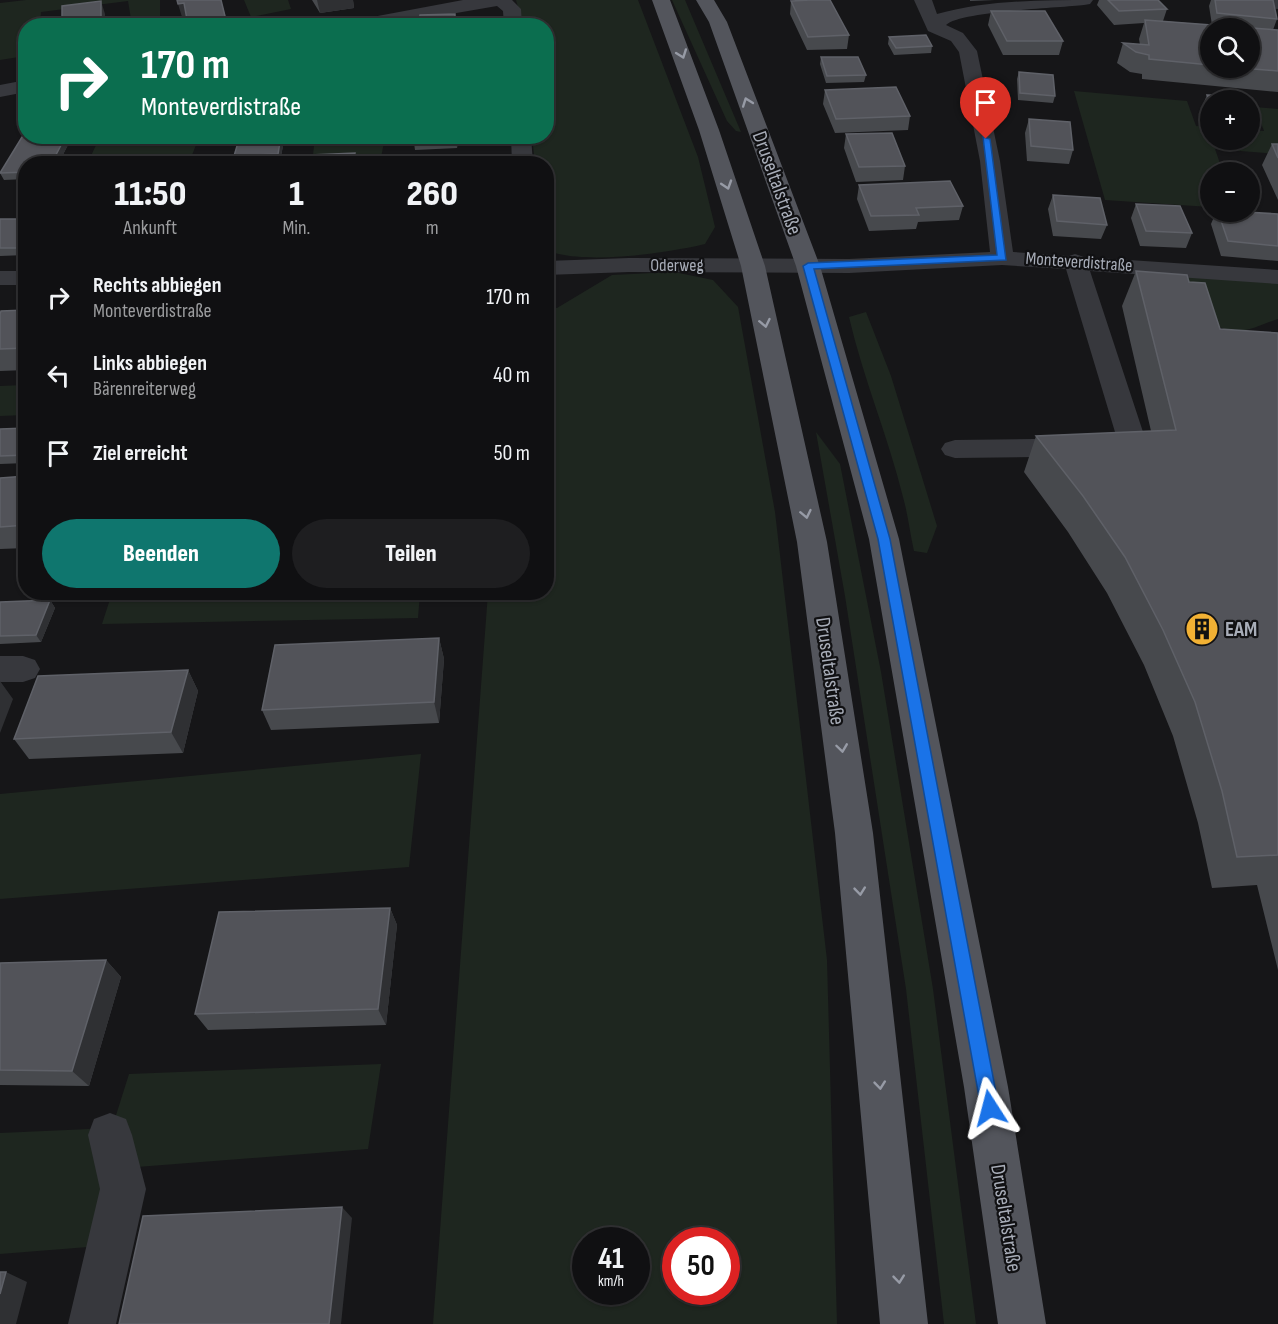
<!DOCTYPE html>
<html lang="de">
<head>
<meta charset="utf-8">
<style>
  :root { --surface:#101012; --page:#1e1e20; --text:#f1f3f6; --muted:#9c9d9f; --line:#303032; --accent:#0f766e }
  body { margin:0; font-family:"Sofia Sans Condensed",sans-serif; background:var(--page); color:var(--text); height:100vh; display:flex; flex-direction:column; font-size:22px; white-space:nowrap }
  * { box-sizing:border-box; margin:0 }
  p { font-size:20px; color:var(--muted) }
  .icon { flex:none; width:33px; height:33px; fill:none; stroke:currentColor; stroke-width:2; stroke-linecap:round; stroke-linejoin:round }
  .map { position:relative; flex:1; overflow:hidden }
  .side { position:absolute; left:18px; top:156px; width:536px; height:444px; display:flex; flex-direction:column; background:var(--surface); border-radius:24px; box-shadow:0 2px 4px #0004,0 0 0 2px var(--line) }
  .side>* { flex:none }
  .banner { position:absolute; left:18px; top:18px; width:536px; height:126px; border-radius:24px; box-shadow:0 2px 4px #0004,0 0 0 2px var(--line); background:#0b6e4f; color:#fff; overflow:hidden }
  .tools { position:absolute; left:1200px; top:18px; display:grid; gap:12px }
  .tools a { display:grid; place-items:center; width:60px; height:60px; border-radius:50%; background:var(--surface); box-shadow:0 2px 4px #0004,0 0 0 2px var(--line); font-size:30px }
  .speed { position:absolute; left:572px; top:1227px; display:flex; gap:12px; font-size:30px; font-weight:700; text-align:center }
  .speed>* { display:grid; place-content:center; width:78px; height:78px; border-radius:50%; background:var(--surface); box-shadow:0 2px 4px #0004,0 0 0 2px var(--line); line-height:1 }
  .speed small { font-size:15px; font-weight:400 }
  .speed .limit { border:9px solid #d22; background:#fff; color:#111 }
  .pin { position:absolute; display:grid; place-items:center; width:51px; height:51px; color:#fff; margin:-62px -26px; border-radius:50% 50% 50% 0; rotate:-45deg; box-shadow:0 0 6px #0007 }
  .pin .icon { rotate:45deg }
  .me { position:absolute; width:66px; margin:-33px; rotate:351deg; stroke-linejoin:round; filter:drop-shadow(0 0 4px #0008) }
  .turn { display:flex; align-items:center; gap:21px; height:126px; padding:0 24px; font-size:27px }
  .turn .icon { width:78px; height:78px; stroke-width:2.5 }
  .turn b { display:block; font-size:42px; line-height:51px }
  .eta { display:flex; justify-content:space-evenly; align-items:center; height:102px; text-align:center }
  .eta b { font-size:36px; font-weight:800; line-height:42px }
  .cta { display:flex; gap:12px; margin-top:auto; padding:12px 24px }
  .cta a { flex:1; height:69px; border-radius:36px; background:var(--accent); color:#fff; font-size:24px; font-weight:800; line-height:69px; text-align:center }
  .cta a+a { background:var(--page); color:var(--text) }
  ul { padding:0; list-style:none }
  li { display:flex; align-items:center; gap:18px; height:78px; padding:0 24px }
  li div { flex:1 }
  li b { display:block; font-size:22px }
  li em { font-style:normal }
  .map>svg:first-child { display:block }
  .green { fill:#1e261f; fill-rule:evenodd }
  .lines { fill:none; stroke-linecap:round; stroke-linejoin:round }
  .minor { fill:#37383d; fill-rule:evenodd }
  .major { fill:#53555c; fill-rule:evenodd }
  .wall { fill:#47494d; fill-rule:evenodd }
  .shaded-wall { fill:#2f3033 }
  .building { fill:#525359; stroke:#5f6168; stroke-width:1.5 }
  .oneway { stroke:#979ba6 }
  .route { fill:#1a73e8; stroke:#114b97; stroke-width:1.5 }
  .labels { text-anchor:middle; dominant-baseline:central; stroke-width:4.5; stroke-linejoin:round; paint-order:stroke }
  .far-street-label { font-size:18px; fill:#a8adb8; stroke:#111113 }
  .street-label { font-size:21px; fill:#a8adb8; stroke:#111113 }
  .poi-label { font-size:21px; font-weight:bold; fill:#a8adb8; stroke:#111113; text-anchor:start }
</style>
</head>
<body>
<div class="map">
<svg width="1278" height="1324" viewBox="0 0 1278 1324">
  <rect width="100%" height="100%" fill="#161618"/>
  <path class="green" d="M26,0H160V25H132L128,1L41,12L40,25L26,26L25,56L0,60V3Z
    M244,0H288L291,9L251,17Z
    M516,0H638L698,157L715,227L705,244C668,253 584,265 549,251L546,243V164L535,163L532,137L546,136V26L523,25Z
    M672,0H685L741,132L736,131L727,121Z
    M1074,91L1187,101L1196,126L1210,127V140H1250V130L1264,131L1255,107L1278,109V154L1215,149L1223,172H1210V207L1105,200Z
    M100,137H199L189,163L87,164Z
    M315,137H385L380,163L312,164Z
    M674,272L713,280L738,307L775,512L827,960L837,1324H433L488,593L546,592V307L557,308L612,275ZM585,1240H636V1292H585ZM675,1240H726V1292H675Z
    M1166,274L1278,283V319C1265,323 1246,333 1233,331C1204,327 1183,294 1166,274Z
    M866,312L891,376L937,526L927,553L914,551C910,533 908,515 903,497C888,436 863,378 849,317Z
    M25,385V415L0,416V386Z
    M816,432L840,464L881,672L933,989L976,1324H944L906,989L845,596Z
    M112,593V592L420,593L418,618L102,624Z
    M421,754L409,867L0,899V794Z
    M381,1064L368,1149L137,1167L88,1247L0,1254V1133L112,1128L129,1074Z"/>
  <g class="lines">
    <path class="minor" d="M463,0H512L521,9L522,26H504L503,11L497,6L381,26H342L351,21Z
      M914,0H932L937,14C987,0 1041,0 1093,0L1090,4L1084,5C1059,8 960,11 946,25L963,33L977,51L1000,161L1013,252L1069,256L1075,254L1084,257L1278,270V284L1090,271L1144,435C1137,446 1123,453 1111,456L955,458L945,455L941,449L945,443L955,440L1105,438L1115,432L1066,269L1002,265L849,273L629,272L546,275V261L629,258L849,259L990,252L980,161L959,52L951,41L928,31Z
      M1218,0H1278V9L1227,5L1221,4Z
      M26,80V92L0,97V85Z
      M511,136H531L533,164H512Z
      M0,271H26V285H0Z
      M0,656H23L35,660L40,669L35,678L23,682H0Z
      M110,1113L126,1119L132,1135L146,1189L116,1324H68L100,1189L88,1135L94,1119Z"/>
    <path class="major" d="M652,0H670L719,130L765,266L827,542L873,833L928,1324H880L835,833L797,542L741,266L699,130Z
      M696,0H714L727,22L820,266L899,539L1008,1087L1046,1324H998L964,1087L869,539L796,266L709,22Z"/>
  </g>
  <path class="wall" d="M312,0H353L354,8L320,13Z
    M970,0H995L970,1Z
    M1099,0H1158L1167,9L1163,21L1212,25L1209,6L1211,0H1273L1277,19L1273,30H1278V92L1142,79V74L1130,72L1117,63L1123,43L1140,45L1139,39L1144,23L1114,25L1097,5ZM1210,28L1250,68H1210Z
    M791,1L849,35L847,49L807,50L790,14Z
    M991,11L1063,41L1059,55H1003L988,25Z
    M889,37L932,46L931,53L894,55L888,44Z
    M821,57L866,75L864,82L826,83L820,64Z
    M1019,72L1055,96L1053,103L1018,100L1017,79Z
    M825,90L910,116L908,130L835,133L823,104Z
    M1207,95L1210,100V114L1204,102Z
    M1029,119L1073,150L1069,164L1027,161L1025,133Z
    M846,134L905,166L903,180L856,182L844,148Z
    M67,136L69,143L58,164H26V179L4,180L0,173L22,137Z
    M240,136H285L280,161L236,163L234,156Z
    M413,136H459L457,148L415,150Z
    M1272,144H1278V200L1262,165Z
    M859,185L963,206L959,220L918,222L916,229L869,231L857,199Z
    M1053,195L1107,225L1101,239L1053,236L1048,209Z
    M1136,204L1192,233L1186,248L1140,246L1131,218Z
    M26,212V255L0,256V219H20Z
    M1216,212H1246L1278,214V261L1221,256L1211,224Z
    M1136,271L1189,282L1220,329L1278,333V970L1257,885L1212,888L1198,823L1173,736L1144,665L1107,593L1068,532L1024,472L1036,436L1151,431L1122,306Z
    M26,310V370L0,371V314Z
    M26,428V463L0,464V429Z
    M26,476V548L0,549V478Z
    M50,600L55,608L41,642L0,644V602Z
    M439,638L444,659L439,723L271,730L262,710Z
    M188,670L198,691L183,753L29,759L14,739Z
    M390,908L397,925L386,1025L208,1030L195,1014Z
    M106,960L121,977L89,1086L0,1085V963Z"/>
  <path class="shaded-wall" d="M317,0H353L354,8L320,13Z
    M101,1L105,14V26H101Z
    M184,3L188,17H182L178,4Z
    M226,20L228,26H188V25Z
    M66,136L69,143L58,164H51Z
    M281,136H285L280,161L278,154Z
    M456,136H459L457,148Z
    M355,153L358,164H353Z
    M50,600L55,608L41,642L36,635Z
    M439,638L444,659L439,723L434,702Z
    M188,670L198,691L183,753L171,732Z
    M0,681L13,699L0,733Z
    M390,908L397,925L386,1025L378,1009Z
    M106,960L121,977L89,1086L72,1071Z
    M342,1207L352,1218L341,1324H329Z
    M6,1272L27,1282L16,1324H0V1294Z"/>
  <path class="building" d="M177,0H221L226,20L188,25L184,3L178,4Z
    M811,0H830L849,35L808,37L791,1Z
    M1108,0H1158L1167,9L1119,11Z
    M1215,0H1273L1277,19L1217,13Z
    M101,1V26H62V6Z
    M991,11H1045L1063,41H1007Z
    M455,14V26H418L420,15Z
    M1145,20L1278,30V71L1241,68H1250V28H1210V65L1149,59V55L1136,52L1123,43L1149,45Z
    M926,35L932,46L896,48L889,37Z
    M821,57H858L866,75L827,76Z
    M1019,72L1053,75L1055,96L1020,93Z
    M896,87L910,116L836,119L825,90Z
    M1207,95L1235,96L1238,100H1210V102Z
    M1029,119L1070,122L1073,150L1031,146Z
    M892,133L905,166L859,167L846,134Z
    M66,136L51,164H26V172L0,173L22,137Z
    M240,136H281L278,154L234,156Z
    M1272,144H1278V158Z
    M355,153L353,164H308L310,155Z
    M227,157L225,164H176L178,159Z
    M950,181L963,206L916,208L919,215L871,216L859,185Z
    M1053,195L1100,198L1107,225L1057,221Z
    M1136,204L1180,206L1192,233L1146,231Z
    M24,212H26V248H0V219H20Z
    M1218,212H1246L1278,214V246L1228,241Z
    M1136,271L1187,275L1189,282L1205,283L1220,329L1278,333V855L1237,857L1222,791L1195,702L1163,630L1125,557L1083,496L1036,436L1176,430Z
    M26,310V348L0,349V314L1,311Z
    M26,428V455L0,456V429Z
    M26,476V525L0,527V478Z
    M50,600L36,635L0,636V602Z
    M439,638L434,702L262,710L275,645Z
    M188,670L171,732L14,739L38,676Z
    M390,908L378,1009L195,1014L219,912Z
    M106,960L72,1071L0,1070V963Z
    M342,1207L329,1324H119L143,1216Z
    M0,1272H6L0,1294Z"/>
  <defs><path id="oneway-chevron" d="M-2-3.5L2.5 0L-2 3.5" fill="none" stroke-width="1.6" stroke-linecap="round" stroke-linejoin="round" transform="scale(1.5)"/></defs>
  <g class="oneway">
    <use href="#oneway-chevron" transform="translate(682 54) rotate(70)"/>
    <use href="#oneway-chevron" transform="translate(747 102) rotate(-110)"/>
    <use href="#oneway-chevron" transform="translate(727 185) rotate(72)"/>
    <use href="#oneway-chevron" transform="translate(765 323) rotate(78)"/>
    <use href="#oneway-chevron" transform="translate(806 514) rotate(78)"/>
    <use href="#oneway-chevron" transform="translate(842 748) rotate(82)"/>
    <use href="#oneway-chevron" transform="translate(860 891) rotate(84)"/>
    <use href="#oneway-chevron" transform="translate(880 1085) rotate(84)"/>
    <use href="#oneway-chevron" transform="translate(899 1279) rotate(84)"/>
  </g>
  <path class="route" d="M983,137L990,139L1006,260L814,269L890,539L999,1108L996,1114L990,1117L983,1114L981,1108L878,539L803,266L808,263L997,255Z"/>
  <defs>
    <g id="building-disc" transform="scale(1.725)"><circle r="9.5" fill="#f2b134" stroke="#111113"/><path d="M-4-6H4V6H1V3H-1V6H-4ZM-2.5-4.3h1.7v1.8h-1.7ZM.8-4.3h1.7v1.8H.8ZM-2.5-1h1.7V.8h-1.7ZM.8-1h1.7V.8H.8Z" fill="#111"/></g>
  </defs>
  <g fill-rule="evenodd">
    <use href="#building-disc" x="1202" y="629"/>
  </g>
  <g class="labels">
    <g class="far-street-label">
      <text transform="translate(1079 262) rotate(4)">Monteverdistraße</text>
      <text x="677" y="265">Oderweg</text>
    </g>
    <g class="street-label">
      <text transform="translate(777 183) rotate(70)">Druseltalstraße</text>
      <text transform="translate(830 671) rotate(82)">Druseltalstraße</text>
      <text transform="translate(1006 1218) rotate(81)">Druseltalstraße</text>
    </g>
    <g class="poi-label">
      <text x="1225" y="629">EAM</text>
    </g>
  </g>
</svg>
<div class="tools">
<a><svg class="icon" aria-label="search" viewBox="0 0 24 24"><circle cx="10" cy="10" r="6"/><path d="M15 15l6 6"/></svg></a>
<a>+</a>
<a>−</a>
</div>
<div class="speed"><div>41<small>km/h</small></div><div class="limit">50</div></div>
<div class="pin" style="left:986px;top:139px;background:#d93025"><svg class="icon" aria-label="arrive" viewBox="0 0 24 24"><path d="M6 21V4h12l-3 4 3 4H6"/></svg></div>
<svg class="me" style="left:990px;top:1108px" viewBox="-20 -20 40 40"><path d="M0-17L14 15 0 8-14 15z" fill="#1a73e8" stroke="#fff" stroke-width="4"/></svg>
<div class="banner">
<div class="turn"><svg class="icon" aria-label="right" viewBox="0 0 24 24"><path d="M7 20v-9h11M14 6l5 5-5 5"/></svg><div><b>170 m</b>Monteverdistraße</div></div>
</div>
<section class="side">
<div class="eta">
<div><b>11:50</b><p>Ankunft</p></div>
<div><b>1</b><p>Min.</p></div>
<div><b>260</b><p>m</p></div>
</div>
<ul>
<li><svg class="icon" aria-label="right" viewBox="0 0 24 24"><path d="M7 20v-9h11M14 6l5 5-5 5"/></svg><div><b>Rechts abbiegen</b><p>Monteverdistraße</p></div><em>170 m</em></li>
<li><svg class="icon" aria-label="left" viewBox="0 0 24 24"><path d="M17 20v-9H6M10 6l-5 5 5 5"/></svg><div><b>Links abbiegen</b><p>Bärenreiterweg</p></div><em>40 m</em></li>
<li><svg class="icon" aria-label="arrive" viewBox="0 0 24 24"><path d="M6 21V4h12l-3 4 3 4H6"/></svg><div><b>Ziel erreicht</b></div><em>50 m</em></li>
</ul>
<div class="cta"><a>Beenden</a><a>Teilen</a></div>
</section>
</div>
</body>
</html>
